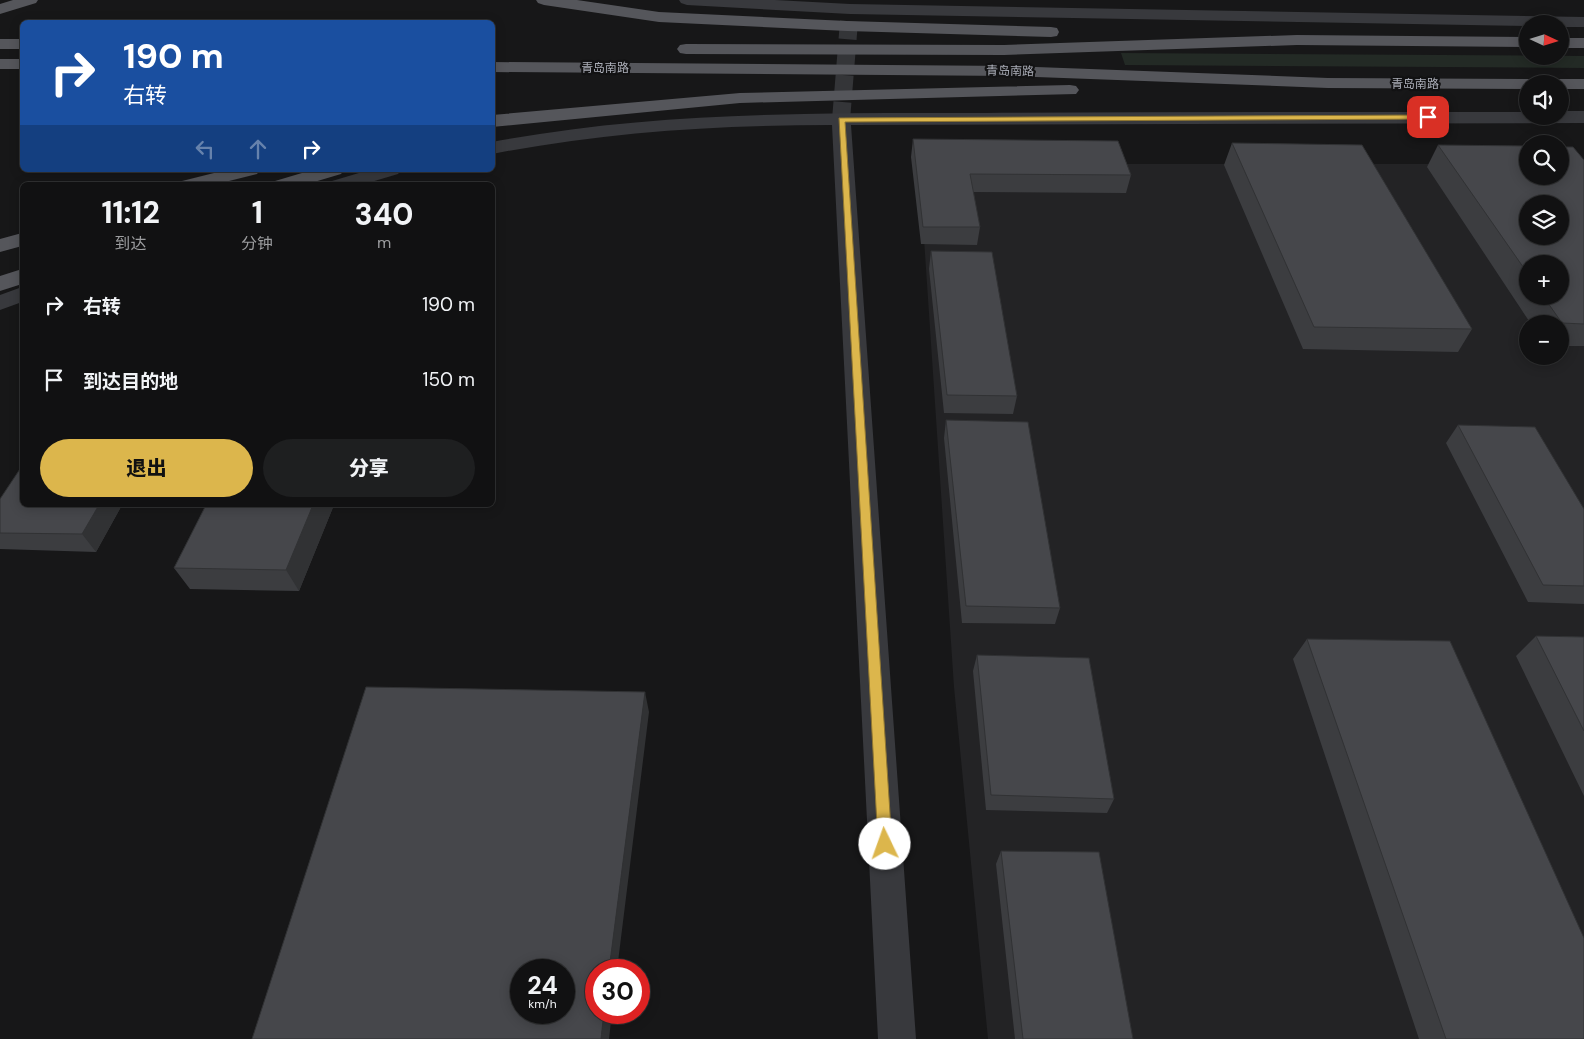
<!DOCTYPE html>
<html lang="zh">
<head>
<meta charset="utf-8">
<style>
  :root { --surface:#111112; --page:#1e1f20; --text:#f1f3f6; --muted:#9c9d9f; --line:#303132; --accent:#dcb64c }
  body { margin:0; font-family:"DM Sans","Noto Sans SC",sans-serif; background:var(--page); color:var(--text); height:100vh; display:flex; flex-direction:column; font-size:19px; white-space:nowrap }
  * { box-sizing:border-box; margin:0 }
  p { font-size:16px; color:var(--muted) }
  .icon { flex:none; width:28px; height:28px; fill:none; stroke:currentColor; stroke-width:2; stroke-linecap:round; stroke-linejoin:round }
  .map { position:relative; flex:1; overflow:hidden }
  .details { position:absolute; left:20px; top:182px; width:475px; height:325px; display:flex; flex-direction:column; background:var(--surface); border-radius:8px; box-shadow:0 2px 12px #0003,0 0 0 1px var(--line) }
  .details>* { flex:none }
  .hud { position:absolute; left:20px; top:20px; width:475px; height:152px; border-radius:8px; box-shadow:0 2px 12px #0003,0 0 0 1px var(--line); background:#1a4fa0; color:#fff; overflow:hidden }
  .needle { width:32px; rotate:94deg }
  .tools { position:absolute; left:1519px; top:15px; display:grid; gap:10px }
  .tools a { display:grid; place-items:center; width:50px; height:50px; border-radius:50%; background:var(--surface); box-shadow:0 2px 12px #0003,0 0 0 1px var(--line); font-size:25px }
  .speed { position:absolute; left:510px; top:959px; display:flex; gap:10px; font-size:25px; font-weight:700; text-align:center }
  .speed>* { display:grid; place-content:center; width:65px; height:65px; border-radius:50%; background:var(--surface); box-shadow:0 2px 12px #0003,0 0 0 1px var(--line); line-height:1 }
  .speed small { font-size:12px; font-weight:400 }
  .speed .limit { border:8px solid #d22; background:#fff; color:#111 }
  .pin { position:absolute; display:grid; place-items:center; width:42px; height:42px; color:#fff; margin:-21px; border-radius:10px; box-shadow:0 2px 8px #0006 }
  .me { position:absolute; width:55px; margin:-28px; rotate:357deg; stroke-linejoin:round; filter:drop-shadow(0 0 4px #0008) }
  .turn { display:flex; align-items:center; gap:18px; height:105px; padding:0 20px; font-size:22px }
  .turn .icon { width:65px; height:65px; stroke-width:2.5 }
  .turn b { display:block; font-size:35px; line-height:42px }
  .lanes { display:flex; align-items:center; height:48px; padding:0 20px; background:#0003; justify-content:center; gap:25px; direction:ltr }
  .lanes .off { opacity:.35 }
  .eta { display:flex; justify-content:space-evenly; align-items:center; height:85px; text-align:center }
  .eta b { font-size:30px; font-weight:800; line-height:35px }
  .button { display:flex; gap:10px; margin-top:auto; padding:10px 20px }
  .button a { flex:1; height:58px; border-radius:30px; background:var(--accent); color:#111; font-size:20px; font-weight:800; line-height:58px; text-align:center }
  .button a+a { background:var(--page); color:var(--text) }
  ul { padding:0; list-style:none }
  li { display:flex; align-items:center; gap:15px; height:75px; padding:0 20px }
  li div { flex:1 }
  li b { display:block; font-size:19px }
  li em { font-style:normal }
  .map>svg:first-child { display:block }
  .built { fill:#232325; fill-rule:evenodd }
  .green { fill:#232a25 }
  .lines { fill:none; stroke-linecap:round; stroke-linejoin:round }
  .street-tunnel { stroke:#343538; stroke-width:18; stroke-dasharray:18 9; stroke-linecap:butt }
  .street { fill:#38393d; fill-rule:evenodd }
  .primary { fill:#55565b; fill-rule:evenodd }
  .wall { fill:#3c3d40; fill-rule:evenodd }
  .shaded-wall { fill:#313234 }
  .building { fill:#46474b; stroke:#313234; fill-rule:evenodd }
  .route { fill:#dcb64c; stroke:#8f7631 }
  .labels { text-anchor:middle; dominant-baseline:central; stroke-width:4.5; stroke-linejoin:round; paint-order:stroke }
  .far-street-label { font-size:12px; fill:#aaadb7; stroke:#121213 }
</style>
</head>
<body>
<div class="map">
<svg width="1584" height="1039" viewBox="0 0 1584 1039">
  <rect width="100%" height="100%" fill="#171718"/>
  <path class="built" d="M919,164H1527L1528,176H1560L1584,164V1039H988L954,687ZM1528,204H1560V236H1528ZM1528,264H1560V296H1528ZM1528,324H1560V356H1528Z"/>
  <path class="green" d="M1121,53L1584,56V68L1125,65Z"/>
  <g class="lines">
    <path class="street-tunnel" d="M841,120L850,9"/>
    <path class="street" d="M679,0H775L850,4L1584,17V27H1560V24H1528V26L850,14L687,5L681,3Z
      M1560,111H1584V123L851,125L916,1039H878L832,125C718,125 604,132 492,154V142C655,111 821,113 986,113C1166,112 1347,112 1528,112V116H1560Z
      M369,170H401L398,174L361,185H329L332,181Z
      M22,287V302L0,310V295Z"/>
    <path class="primary" d="M13,0H38L36,3L0,14V4Z
      M536,0H577L659,12L847,21L1051,27L1057,28L1059,32L1057,36L1051,37L847,31L659,22L544,5L538,3Z
      M1297,35L1528,37V47L1297,45L1004,55L686,54L680,53L677,49L680,45L686,44L1004,45Z
      M1560,38H1584V48H1560Z
      M0,39H22V49H0Z
      M0,59H22V69H0Z
      M492,62L1012,66L1328,78L1528,79L1534,80L1537,84H1528V89L1328,88L1012,76L492,72Z
      M1560,79H1584V89H1560V84H1551L1554,80Z
      M1070,85L1076,86L1079,90L1076,94L740,103L492,127V115L740,93Z
      M226,170H260L257,174L213,185H179L182,181Z
      M312,170H344L341,174L304,185H272L275,181Z
      M22,233V246L0,252V239Z
      M22,269V284L0,291V276Z"/>
  </g>
  <path class="wall" d="M913,139L1131,175L1126,193L973,192L980,227L977,245L921,244L911,157Z
    M1232,143L1472,329L1458,352L1303,349L1224,165Z
    M1438,145L1584,160V346H1560V324H1531L1427,167ZM1528,264L1560,296H1528Z
    M931,251L1017,396L1013,414L944,413L929,269Z
    M946,420L1060,608L1055,624L962,623L944,438Z
    M1458,425L1584,509V604L1528,602L1446,443Z
    M0,499L122,505L96,552L0,549Z
    M206,505H334L299,591L190,589L174,568Z
    M1536,636L1584,637V796L1516,656Z
    M1307,639L1584,1039H1419L1293,659Z
    M977,655L1114,799L1107,813L986,810L973,671Z
    M1001,851L1133,1039H1015L996,864Z"/>
  <path class="shaded-wall" d="M99,505H122L96,552L82,534Z
    M313,505H334L299,591L286,570Z
    M645,692L649,712L617,970H609Z
    M604,1012H612L609,1039H601Z"/>
  <path class="building" d="M913,139L1118,141L1131,175L970,174L980,227H923Z
    M1232,143L1362,145L1472,329L1314,327Z
    M1438,145L1528,146V176H1560V147H1573L1584,160V324L1562,323L1543,296H1560V264H1528V274ZM1528,204H1560V236H1528Z
    M931,251L992,252L1017,396L947,395Z
    M946,420L1028,422L1060,608L966,606Z
    M1458,425L1535,427L1584,509V586L1543,585Z
    M22,466V505H99L82,534L0,533V499Z
    M206,505H313L286,570L174,568Z
    M1536,636L1584,637V731Z
    M1307,639L1450,641L1584,938V1039H1446Z
    M977,655L1089,658L1114,799L991,795Z
    M366,687L645,692L609,970H596V1012H604L601,1039H252ZM521,970H564V1012H521Z
    M1001,851L1099,852L1133,1039H1023Z"/>
  <path class="route" d="M1428,115L1430,116V119L845,122L892,844L890,848L885,850L880,848L878,844L839,118Z"/>
  <g class="labels">
    <g class="far-street-label">
      <text x="605" y="68">青岛南路</text>
      <text transform="translate(1010 71) rotate(1)">青岛南路</text>
      <text x="1415" y="84">青岛南路</text>
    </g>
  </g>
</svg>
<div class="tools">
<a><svg class="needle" viewBox="-14 -14 28 28"><path d="M0-13l5 13h-10z" fill="#e53935"/><path d="M0 13l5-13h-10z" fill="#9c9d9f"/></svg></a>
<a><svg class="icon" aria-label="sound" viewBox="0 0 24 24"><path d="M4 9h4l5-4v14l-5-4H4zM17 9q2 3 0 6"/></svg></a>
<a><svg class="icon" aria-label="search" viewBox="0 0 24 24"><circle cx="10" cy="10" r="6"/><path d="M15 15l6 6"/></svg></a>
<a><svg class="icon" aria-label="layers" viewBox="0 0 24 24"><path d="M12 4l9 5-9 5-9-5zM3 14l9 5 9-5"/></svg></a>
<a>+</a>
<a>−</a>
</div>
<div class="speed"><div>24<small>km/h</small></div><div class="limit">30</div></div>
<div class="pin" style="left:1428px;top:117px;background:#d93025"><svg class="icon" aria-label="arrive" viewBox="0 0 24 24"><path d="M6 21V4h12l-3 4 3 4H6"/></svg></div>
<svg class="me" style="left:885px;top:844px" viewBox="-20 -20 40 40"><circle r="19" fill="#fff"/><path d="M0-13L10 11 0 6-10 11z" fill="#dcb64c"/></svg>
<div class="hud">
<div class="turn"><svg class="icon" aria-label="right" viewBox="0 0 24 24"><path d="M7 20v-9h11M14 6l5 5-5 5"/></svg><div><b>190 m</b>右转</div></div>
<div class="lanes"><svg class="icon off" aria-label="left" viewBox="0 0 24 24"><path d="M17 20v-9H6M10 6l-5 5 5 5"/></svg><svg class="icon off" aria-label="ahead" viewBox="0 0 24 24"><path d="M12 20V5M6 11l6-6 6 6"/></svg><svg class="icon" aria-label="right" viewBox="0 0 24 24"><path d="M7 20v-9h11M14 6l5 5-5 5"/></svg></div>
</div>
<section class="details">
<div class="eta">
<div><b>11:12</b><p>到达</p></div>
<div><b>1</b><p>分钟</p></div>
<div><b>340</b><p>m</p></div>
</div>
<ul>
<li><svg class="icon" aria-label="right" viewBox="0 0 24 24"><path d="M7 20v-9h11M14 6l5 5-5 5"/></svg><div><b>右转</b></div><em>190 m</em></li>
<li><svg class="icon" aria-label="arrive" viewBox="0 0 24 24"><path d="M6 21V4h12l-3 4 3 4H6"/></svg><div><b>到达目的地</b></div><em>150 m</em></li>
</ul>
<div class="button"><a>退出</a><a>分享</a></div>
</section>
</div>
</body>
</html>
